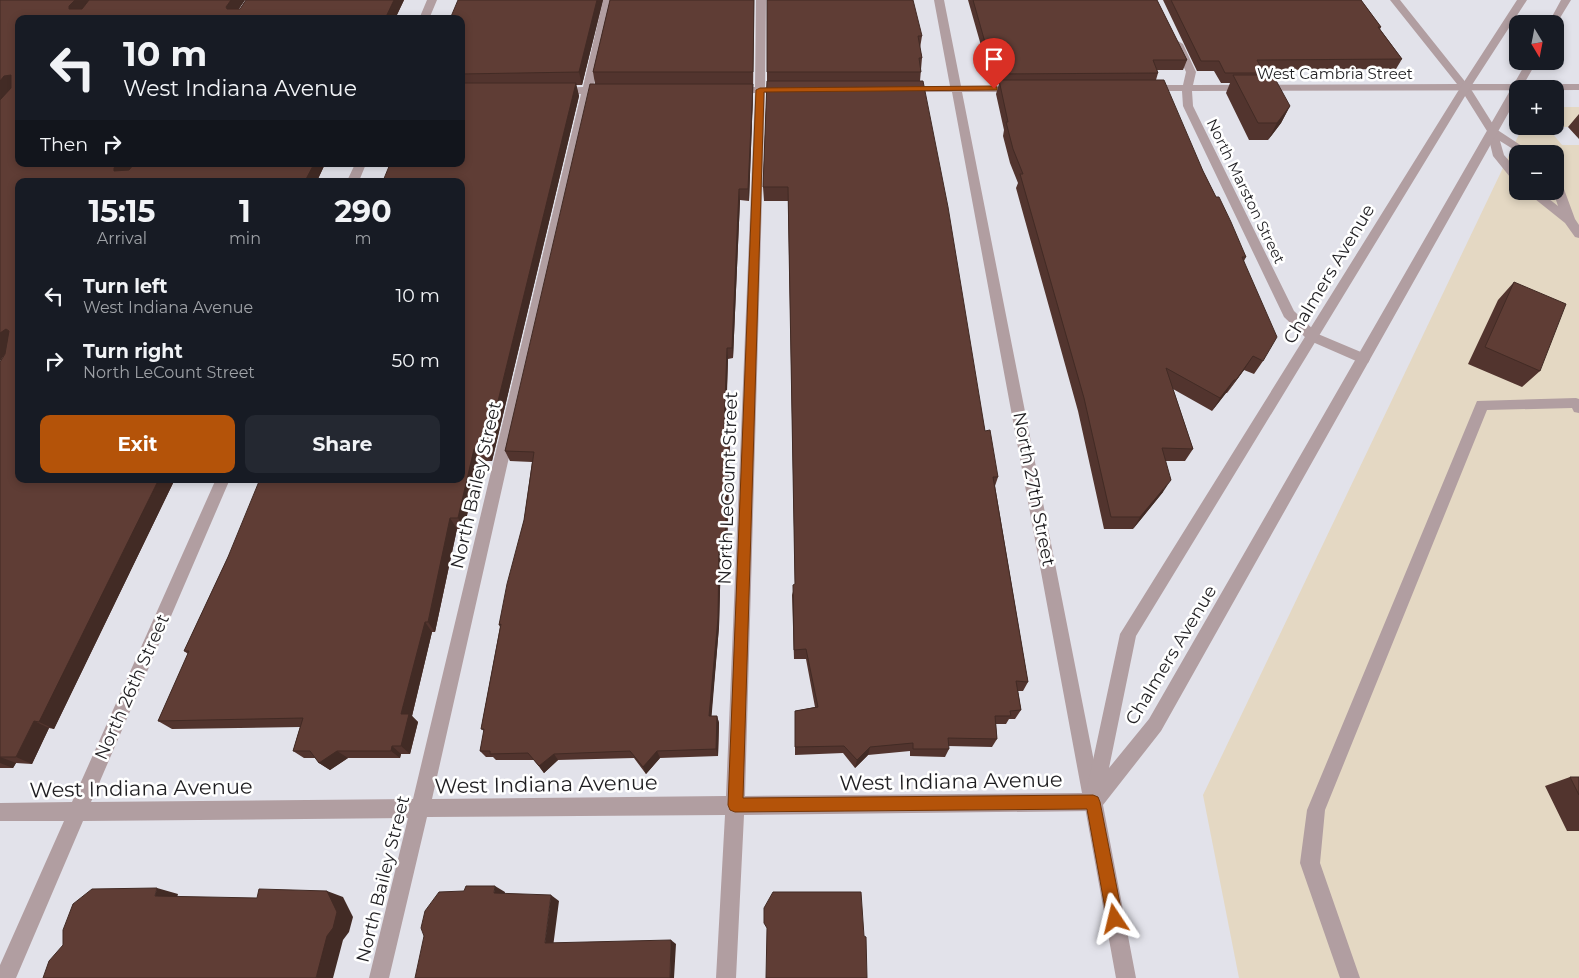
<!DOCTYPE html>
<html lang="en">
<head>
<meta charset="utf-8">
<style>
  :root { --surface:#171b24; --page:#242831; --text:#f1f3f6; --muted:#9ea1a6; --accent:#b45309 }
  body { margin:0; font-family:Montserrat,sans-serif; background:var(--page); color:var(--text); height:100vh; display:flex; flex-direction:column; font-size:19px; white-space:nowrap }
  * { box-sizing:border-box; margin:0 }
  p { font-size:16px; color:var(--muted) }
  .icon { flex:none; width:28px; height:28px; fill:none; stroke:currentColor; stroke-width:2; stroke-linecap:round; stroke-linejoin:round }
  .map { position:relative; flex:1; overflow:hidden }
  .details { position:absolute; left:15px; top:178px; width:450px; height:305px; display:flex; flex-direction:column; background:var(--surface); border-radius:10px; box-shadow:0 2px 8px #0003 }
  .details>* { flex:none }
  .banner { position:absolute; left:15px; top:15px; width:450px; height:152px; border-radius:10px; box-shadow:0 2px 8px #0003; background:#171b24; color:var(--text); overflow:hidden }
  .needle { width:32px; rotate:170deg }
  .buttons { position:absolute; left:1509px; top:15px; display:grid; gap:10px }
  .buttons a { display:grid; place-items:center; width:55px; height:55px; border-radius:10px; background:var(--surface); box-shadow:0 2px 8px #0003; font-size:25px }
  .pin { position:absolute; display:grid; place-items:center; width:42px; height:42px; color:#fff; margin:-51px -21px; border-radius:50% 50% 50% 0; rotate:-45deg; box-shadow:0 0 5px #0007 }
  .pin .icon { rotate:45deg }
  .me { position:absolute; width:55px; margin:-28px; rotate:350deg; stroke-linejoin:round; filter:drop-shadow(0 0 4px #0008) }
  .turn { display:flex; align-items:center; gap:18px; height:105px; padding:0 25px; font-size:22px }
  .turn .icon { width:65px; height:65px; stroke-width:2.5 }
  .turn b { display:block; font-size:35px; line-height:42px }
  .then { display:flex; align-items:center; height:48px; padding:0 25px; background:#0003; gap:10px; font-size:19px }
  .eta { display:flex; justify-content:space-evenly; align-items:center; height:85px; text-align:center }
  .eta b { font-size:30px; font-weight:700; line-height:35px }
  .button { display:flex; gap:10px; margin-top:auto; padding:10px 25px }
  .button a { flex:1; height:58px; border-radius:10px; background:var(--accent); color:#fff; font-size:20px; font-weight:700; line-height:58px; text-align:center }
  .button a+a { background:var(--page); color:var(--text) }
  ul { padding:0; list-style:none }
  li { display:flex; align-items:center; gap:15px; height:65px; padding:0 25px }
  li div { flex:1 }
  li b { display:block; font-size:19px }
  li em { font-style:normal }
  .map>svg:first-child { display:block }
  .industrial { fill:#e4d8c3; fill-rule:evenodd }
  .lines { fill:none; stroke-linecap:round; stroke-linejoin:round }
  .service { fill:#b19ea1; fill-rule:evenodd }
  .minor { fill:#b19ea1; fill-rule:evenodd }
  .tertiary { fill:#b19ea1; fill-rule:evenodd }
  .wall { fill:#52342e }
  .shaded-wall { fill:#422b25 }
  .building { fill:#5f3d35; stroke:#422b25 }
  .route { fill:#b45309; stroke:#753606 }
  .labels { text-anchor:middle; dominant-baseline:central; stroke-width:5; stroke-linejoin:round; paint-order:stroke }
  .far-street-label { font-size:15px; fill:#1f1e21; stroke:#fff }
  .street-label { font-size:18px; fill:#1f1e21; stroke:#fff }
  .near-street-label { font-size:21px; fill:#1f1e21; stroke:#fff }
</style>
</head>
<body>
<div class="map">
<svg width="1579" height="978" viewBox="0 0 1579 978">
  <rect width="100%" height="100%" fill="#e2e2ea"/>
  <path class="industrial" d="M1555,107H1579V127H1547L1562,145H1579V978H1239L1203,795L1523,126H1555ZM1518,154H1555V191H1518Z"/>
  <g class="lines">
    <path class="service" d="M1465,85L1469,86L1496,129L1534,154H1521L1500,141L1504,155L1518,171V182H1514L1493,156L1487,131L1460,88Z
      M1555,177L1561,181L1575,219L1579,225V238L1575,237L1565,223L1525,191H1539L1558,206L1553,191H1555Z
      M1576,398L1579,399V413L1574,412L1572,408L1487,410L1325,810L1320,863L1360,978H1340L1300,863L1307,810L1477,401Z"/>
    <path class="minor" d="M427,0H437L429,19H419Z
      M603,0H613L593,87H610L615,90L610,93H591L432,799L726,796L755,93H733L728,90L733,87H755L756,0H766L765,87H787L792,90L787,93H765L745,796L1082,793L952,92H905L900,89L905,86H950L934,0H944L961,86H1017L1022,89L1017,92H962L1102,802L1100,809L1093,811L744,815L736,978H716L725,815L427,817L389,978H369L408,818L83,821L16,978H0V965L64,821H0V803L72,802L216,479H230L91,802L413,799L581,94H558L553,91L558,88L583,87Z
      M1390,0H1400L1467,84H1579V90L1192,91L1193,106L1294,311L1318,334L1368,355L1370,359L1368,363L1363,364L1308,340L1284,317L1183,106L1182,91H1148L1143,88L1148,85H1183L1186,72L1173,44L1178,41L1183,44L1196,72L1193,85L1457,84Z
      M355,164H366L359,181H347Z"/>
    <path class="tertiary" d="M1517,0H1527L1470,88L1136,636L1109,768L1149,719L1527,61H1537L1521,89H1518V96L1161,731L1103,805L1136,978H1116L1084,802L1120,634L1460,88Z
      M1561,0H1571L1555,26V24H1548Z"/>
  </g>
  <path class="wall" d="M0,0H245L239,9H240L246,0H404L395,19L19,164H325L317,181H19V479H175L54,729L49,728L32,764L16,763L13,768H0V362L5,354L0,361Z
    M458,0H603L582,85H576L579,96L492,461H479L464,529H457L435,632H432L412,716L418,722L410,754H401L400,758H348L330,770L319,763L316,758H304L293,751L300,727L172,729L158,721L188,654L184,651L228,557L461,164V19Z
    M610,0H754L753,95L749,201L740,200L733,358L728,359L726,427H729L730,437L727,553H721L719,627L711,716H717L719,723L718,756L660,758L646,774L634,758L558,760L544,773L534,760H496L493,757H486L480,751L484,731L481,729L500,627L499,625L524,520L532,462L510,461L505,451L595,84L593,72Z
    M767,0L922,36L920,48L922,58L920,81L985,431L998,477L995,486L1028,682L1023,691H1018L1021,710L1015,719H1009L1006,724H996L997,739L992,747L948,746L949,749L945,757L910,756V751L868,755L855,768L843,753L795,755V711L815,707L806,659H794L792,595L795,585L788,201H764L763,187L767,81Z
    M968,0H1157L1187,60L1183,70H1157L1158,73L1156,80L1203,171L1246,257L1244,261L1263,361L1254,374L1244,370L1227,393H1226L1212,411L1173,389L1193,449L1185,461H1165L1163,492L1133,529H1104L1078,411L1016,188L1018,183L1010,163L1003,136L1004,130L996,94L999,84H994L986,63Z
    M1163,0H1361L1381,27L1380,29L1402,59L1396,69L1262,70L1264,73L1263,75L1290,106L1281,123L1268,140H1249L1226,93L1230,83H1221L1214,71H1197Z
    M1579,114V139L1568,127Z
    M1514,282L1540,371L1522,387L1468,364L1498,300Z
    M1570,777H1579V831H1567L1545,786Z"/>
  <path class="shaded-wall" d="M75,0H92L77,18L69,9V6Z
    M231,0H245L232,18L227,9L226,7Z
    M394,0H404L395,19H385Z
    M597,0H603L582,85L579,72Z
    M11,75L19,85L0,103V81L4,76Z
    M576,83L579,96L492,461L486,450Z
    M753,84V95L749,201L748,189Z
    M1290,106L1281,123L1268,140L1277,123Z
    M117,164H134L122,180L114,171V168Z
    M314,164H325L317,181H305Z
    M739,189L740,200L733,358L732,348Z
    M6,329L18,340L12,343L0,361V333Z
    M727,348L728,359L725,437L724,427Z
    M1253,356L1244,370L1227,393L1236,380Z
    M1234,380L1226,393L1212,411L1220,398Z
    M729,427L730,437L727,553L725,543Z
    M474,449L479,461L464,529L458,518Z
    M159,479H175L54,729L39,722Z
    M1171,480L1163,492L1133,529L1140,517Z
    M450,518L457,529L435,632L428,622Z
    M719,544L721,553L719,627L711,723L709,716Z
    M425,622L432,632L412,716L418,722L410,754L401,746V714Z
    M717,716L719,723L718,756L716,749Z
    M34,721L49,728L32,764L16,757Z
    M392,746L401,754L400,758L391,751Z
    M870,747L868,755L855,768L857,760Z
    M337,751L348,758L330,770L319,763Z
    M657,751L660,758L646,774L643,767Z
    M554,754L558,760L544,773L539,766Z
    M0,757L16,763L13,768L0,763Z
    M495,886L505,892L504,899L494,893Z
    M157,888L178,894L176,902L155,896Z
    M327,891L343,897L353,917L349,932L343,940L333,978H316Z
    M551,895L559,901L553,947L545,943Z
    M671,940L676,944L674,978H670Z"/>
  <path class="building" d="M0,0H75L69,6V9H82L89,0H231L226,7L227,9H240L246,0H394L385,19H19V164H117L114,168V171L129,170L134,164H314L305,181H19V479H159L39,722L34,721L16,757H0V362L5,354L9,331L6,329L0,333V100L11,88V75L4,76L0,81Z
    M458,0H597L579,72L461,74V19H450Z
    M610,0H754L753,72H593Z
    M767,0H913L922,36H918L922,58H919L921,72H767Z
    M973,0H1157L1187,60H1153L1158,73L996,74L988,53Z
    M1171,0H1361L1381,27H1378L1402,59L1257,60L1264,73H1225L1219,61H1201Z
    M1233,75H1273L1290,106L1277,123H1258Z
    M999,80H1164L1203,171L1216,197H1219L1231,222L1246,257H1242L1277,337L1263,361L1253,356L1236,380H1234L1220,398L1166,368L1193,449L1162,448L1171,480L1140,517H1111L1084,398L1020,174H1023L1013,149L1006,122H1008Z
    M767,81H923L948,207L985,431L990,430L998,477H993L1028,682L1016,681L1021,710L1010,711L1011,716H995L997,739L948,738L949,749H913V743L870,747L857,760L844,746L795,747V711L818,707L806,649L794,650L793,585L795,584L788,187H763Z
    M461,83H576L486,450L474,449L458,518H450L428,622H425L401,714H409L401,746H392L391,751H337L319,763L310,751H293L303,718L158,721L189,651H184L228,557L260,479H461V181H383L390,164H461Z
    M590,84H753L748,189H739L732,348H727L724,427H729L725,543L719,544L718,618L709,716H717L716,749L657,751L643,767L630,751L554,754L539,766L528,753L490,754V751H480L484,729H481L501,624L499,625L507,584L524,520L534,452L505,451Z
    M1514,282L1566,304L1540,371L1485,347Z
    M1570,777H1579V795Z
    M466,886H495L494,893L551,895L545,943L671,940L670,978H415L424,936L421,928L425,911L439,892L464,891Z
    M157,888L155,896L257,898L259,889L327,891L337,912L333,928L327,936L316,978H43L49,961L63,945V930L73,904L92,889Z
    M773,892H861L864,936L866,937L867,978H766L767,928L764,923V908Z"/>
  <path class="route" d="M994,86L997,87V90L764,92L743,798L1093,795L1098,797L1100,802L1123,919L1120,925L1115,927L1110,925L1107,919L1087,809L735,812L730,810L728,805L756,90L760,88Z"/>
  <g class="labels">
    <g class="far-street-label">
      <text x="1335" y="73">West Cambria Street</text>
      <text transform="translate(1246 191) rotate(64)">North Marston Street</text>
    </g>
    <g class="street-label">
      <text transform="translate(1329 274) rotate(-59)">Chalmers Avenue</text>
      <text transform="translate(476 485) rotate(-77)">North Bailey Street</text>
      <text transform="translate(728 488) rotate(-88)">North LeCount Street</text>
      <text transform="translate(1034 489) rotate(79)">North 27th Street</text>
      <text transform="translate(1171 655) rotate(-59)">Chalmers Avenue</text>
      <text transform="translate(132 687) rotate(-66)">North 26th Street</text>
      <text transform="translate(383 879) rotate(-76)">North Bailey Street</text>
    </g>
    <g class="near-street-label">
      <text transform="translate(951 781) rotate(-1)">West Indiana Avenue</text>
      <text transform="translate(546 784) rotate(-1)">West Indiana Avenue</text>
      <text transform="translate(141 788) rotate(-1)">West Indiana Avenue</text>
    </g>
  </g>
</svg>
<div class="buttons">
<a><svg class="needle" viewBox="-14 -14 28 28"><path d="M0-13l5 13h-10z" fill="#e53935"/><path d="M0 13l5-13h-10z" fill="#9ea1a6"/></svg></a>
<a>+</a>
<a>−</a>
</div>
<div class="pin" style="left:994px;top:89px;background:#d93025"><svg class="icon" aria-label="arrive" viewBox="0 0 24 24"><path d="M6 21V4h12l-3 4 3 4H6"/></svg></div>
<svg class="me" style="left:1115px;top:919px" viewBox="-20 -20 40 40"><path d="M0-17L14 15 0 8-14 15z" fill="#b45309" stroke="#fff" stroke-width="4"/></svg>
<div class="banner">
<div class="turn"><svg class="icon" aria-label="left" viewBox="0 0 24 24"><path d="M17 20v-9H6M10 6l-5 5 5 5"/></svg><div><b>10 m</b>West Indiana Avenue</div></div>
<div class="then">Then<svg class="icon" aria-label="right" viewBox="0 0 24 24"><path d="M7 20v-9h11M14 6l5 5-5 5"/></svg></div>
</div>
<section class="details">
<div class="eta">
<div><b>15:15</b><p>Arrival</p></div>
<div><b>1</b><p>min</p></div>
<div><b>290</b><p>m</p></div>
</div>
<ul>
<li><svg class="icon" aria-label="left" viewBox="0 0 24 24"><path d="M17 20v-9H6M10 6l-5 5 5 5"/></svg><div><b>Turn left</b><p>West Indiana Avenue</p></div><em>10 m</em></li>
<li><svg class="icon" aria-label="right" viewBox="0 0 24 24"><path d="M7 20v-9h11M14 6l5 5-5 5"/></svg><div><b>Turn right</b><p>North LeCount Street</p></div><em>50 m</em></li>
</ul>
<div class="button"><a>Exit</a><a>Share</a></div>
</section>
</div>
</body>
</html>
